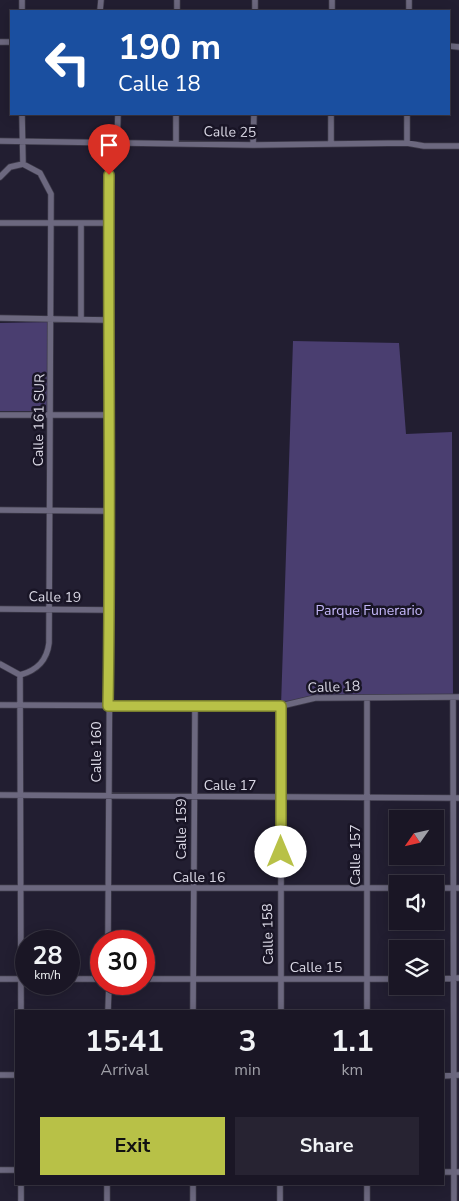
<!DOCTYPE html>
<html lang="en">
<head>
<meta charset="utf-8">
<style>
  :root { --surface:#1a1625; --page:#272332; --text:#f1f3f6; --muted:#9f9fa7; --line:#383542; --accent:#b8c147 }
  body { margin:0; font-family:"Nunito Sans",sans-serif; background:var(--page); color:var(--text); height:100vh; display:flex; flex-direction:column; font-size:19px; white-space:nowrap }
  * { box-sizing:border-box; margin:0 }
  p { font-size:16px; color:var(--muted) }
  .icon { flex:none; width:28px; height:28px; fill:none; stroke:currentColor; stroke-width:2; stroke-linecap:round; stroke-linejoin:round }
  .map { position:relative; flex:1; overflow:hidden }
  .details { position:absolute; left:15px; top:1010px; width:429px; height:175px; display:flex; flex-direction:column; background:var(--surface); border-radius:0px; box-shadow:0 2px 12px #0003,0 0 0 1px var(--line) }
  .details>* { flex:none }
  .banner { position:absolute; left:10px; top:10px; width:440px; height:105px; border-radius:0px; box-shadow:0 2px 12px #0003,0 0 0 1px var(--line); background:#1a4fa0; color:#fff; overflow:hidden }
  .needle { width:32px; rotate:236deg }
  .tools { position:absolute; left:389px; top:810px; display:grid; gap:10px }
  .tools a { display:grid; place-items:center; width:55px; height:55px; border-radius:0px; background:var(--surface); box-shadow:0 2px 12px #0003,0 0 0 1px var(--line); font-size:25px }
  .speed { position:absolute; left:15px; top:930px; display:flex; gap:10px; font-size:25px; font-weight:700; text-align:center }
  .speed>* { display:grid; place-content:center; width:65px; height:65px; border-radius:50%; background:var(--surface); box-shadow:0 2px 12px #0003,0 0 0 1px var(--line); line-height:1 }
  .speed small { font-size:12px; font-weight:400 }
  .speed .limit { border:8px solid #d22; background:#fff; color:#111 }
  .pin { position:absolute; display:grid; place-items:center; width:42px; height:42px; color:#fff; margin:-51px -21px; border-radius:50% 50% 50% 0; rotate:-45deg; box-shadow:0 0 5px #0007 }
  .pin .icon { rotate:45deg }
  .me { position:absolute; width:55px; margin:-28px; rotate:0deg; stroke-linejoin:round; filter:drop-shadow(0 0 4px #0008) }
  .turn { display:flex; align-items:center; gap:18px; height:105px; padding:0 25px; font-size:22px }
  .turn .icon { width:65px; height:65px; stroke-width:2.5 }
  .turn b { display:block; font-size:35px; line-height:42px }
  .eta { display:flex; justify-content:space-evenly; align-items:center; height:85px; text-align:center }
  .eta b { font-size:30px; font-weight:700; line-height:35px }
  .cta { display:flex; gap:10px; margin-top:auto; padding:10px 25px }
  .cta a { flex:1; height:58px; border-radius:0px; background:var(--accent); color:#111; font-size:20px; font-weight:700; line-height:58px; text-align:center }
  .cta a+a { background:var(--page); color:var(--text) }
  .map>svg:first-child { display:block }
  .green { fill:#4a3e70 }
  .lines { fill:none; stroke-linecap:round; stroke-linejoin:round }
  .minor-casing { stroke:#3d3a49; stroke-width:7 }
  .minor { stroke:#6c687f; stroke-width:5.5 }
  .route-casing { stroke:#787d2e; stroke-width:12 }
  .route { stroke:#b8c147; stroke-width:9 }
  .labels { text-anchor:middle; dominant-baseline:central; stroke-width:5; stroke-linejoin:round; paint-order:stroke }
  .street-label { font-size:14px; fill:#dad8e5; stroke:#191526 }
  .park-label { font-size:14px; fill:#c4b7f8; stroke:#191526 }
</style>
</head>
<body>
<div class="map">
<svg width="459" height="1201" viewBox="0 0 459 1201">
  <rect width="100%" height="100%" fill="#221e31"/>
  <path class="green" d="M48,322V411H0V323Z
    M293,341L399,343L406,434L452,432L453,698L318,695L281,706Z"/>
  <g class="lines">
    <g class="minor-casing">
      <path id="minor" d="M255,0V11
        M22,11V0
        M100,11L101,0
        M177,11V0
        M332,11V0
        M409,11V0
        M0,42H11
        M449,46L459,47
        M22,114L23,164
        M0,141L253,145L407,143L424,146H459
        M117,142L118,114
        M176,143V114
        M407,143V114
        M331,144V114
        M253,145L254,114
        M0,177L10,167L23,164
        M0,223H109
        M81,223V319
        M0,318L107,320
        M0,415H110
        M0,510L109,511
        M0,609L110,610
        M0,664L20,675
        M20,675C38,670 47,660 49,643L51,194L40,173L23,164
        M20,675L21,1011
        M367,698V1011
        M453,698L454,1201
        M0,705L281,706L315,698L459,697
        M281,706V1011
        M0,795L459,798
        M0,888H398
        M435,888H459
        M108,941L110,610L107,320L109,142
        M0,979H26
        M69,979H101
        M144,979H398
        M435,979L459,978
        M108,1011L109,984
        M193,1011L195,707
        M0,1075H16
        M442,1076L459,1075
        M0,1170H16
        M442,1172H459
        M107,1184V1201
        M193,1184V1201
        M21,1201V1184
        M280,1201V1184
        M367,1201V1184"/>
    </g>
    <use href="#minor" class="minor"/>
  </g>
  <g class="lines">
    <g class="route-casing">
      <path id="route" d="M109,175C108,352 111,529 108,706H281V852"/>
    </g>
    <use href="#route" class="route"/>
  </g>
  <g class="labels">
    <g class="street-label">
      <text transform="translate(230 132) rotate(1)">Calle 25</text>
      <text transform="translate(39 420) rotate(-89)">Calle 161 SUR</text>
      <text transform="translate(55 597) rotate(1)">Calle 19</text>
      <text transform="translate(334 687) rotate(-2)">Calle 18</text>
      <text transform="translate(96 752) rotate(-90)">Calle 160</text>
      <text x="230" y="785">Calle 17</text>
      <text transform="translate(181 829) rotate(-90)">Calle 159</text>
      <text transform="translate(355 855) rotate(-90)">Calle 157</text>
      <text x="199" y="877">Calle 16</text>
      <text transform="translate(268 934) rotate(-91)">Calle 158</text>
      <text x="316" y="967">Calle 15</text>
    </g>
    <g class="park-label">
      <text x="369" y="610">Parque Funerario</text>
    </g>
  </g>
</svg>
<div class="tools">
<a><svg class="needle" viewBox="-14 -14 28 28"><path d="M0-13l5 13h-10z" fill="#e53935"/><path d="M0 13l5-13h-10z" fill="#9f9fa7"/></svg></a>
<a><svg class="icon" aria-label="sound" viewBox="0 0 24 24"><path d="M4 9h4l5-4v14l-5-4H4zM17 9q2 3 0 6"/></svg></a>
<a><svg class="icon" aria-label="layers" viewBox="0 0 24 24"><path d="M12 4l9 5-9 5-9-5zM3 14l9 5 9-5"/></svg></a>
</div>
<div class="speed"><div>28<small>km/h</small></div><div class="limit">30</div></div>
<div class="pin" style="left:109px;top:175px;background:#d93025"><svg class="icon" aria-label="arrive" viewBox="0 0 24 24"><path d="M6 21V4h12l-3 4 3 4H6"/></svg></div>
<svg class="me" style="left:281px;top:852px" viewBox="-20 -20 40 40"><circle r="19" fill="#fff"/><path d="M0-13L10 11 0 6-10 11z" fill="#b8c147"/></svg>
<div class="banner">
<div class="turn"><svg class="icon" aria-label="left" viewBox="0 0 24 24"><path d="M17 20v-9H6M10 6l-5 5 5 5"/></svg><div><b>190 m</b>Calle 18</div></div>
</div>
<section class="details">
<div class="eta">
<div><b>15:41</b><p>Arrival</p></div>
<div><b>3</b><p>min</p></div>
<div><b>1.1</b><p>km</p></div>
</div>
<div class="cta"><a>Exit</a><a>Share</a></div>
</section>
</div>
</body>
</html>
